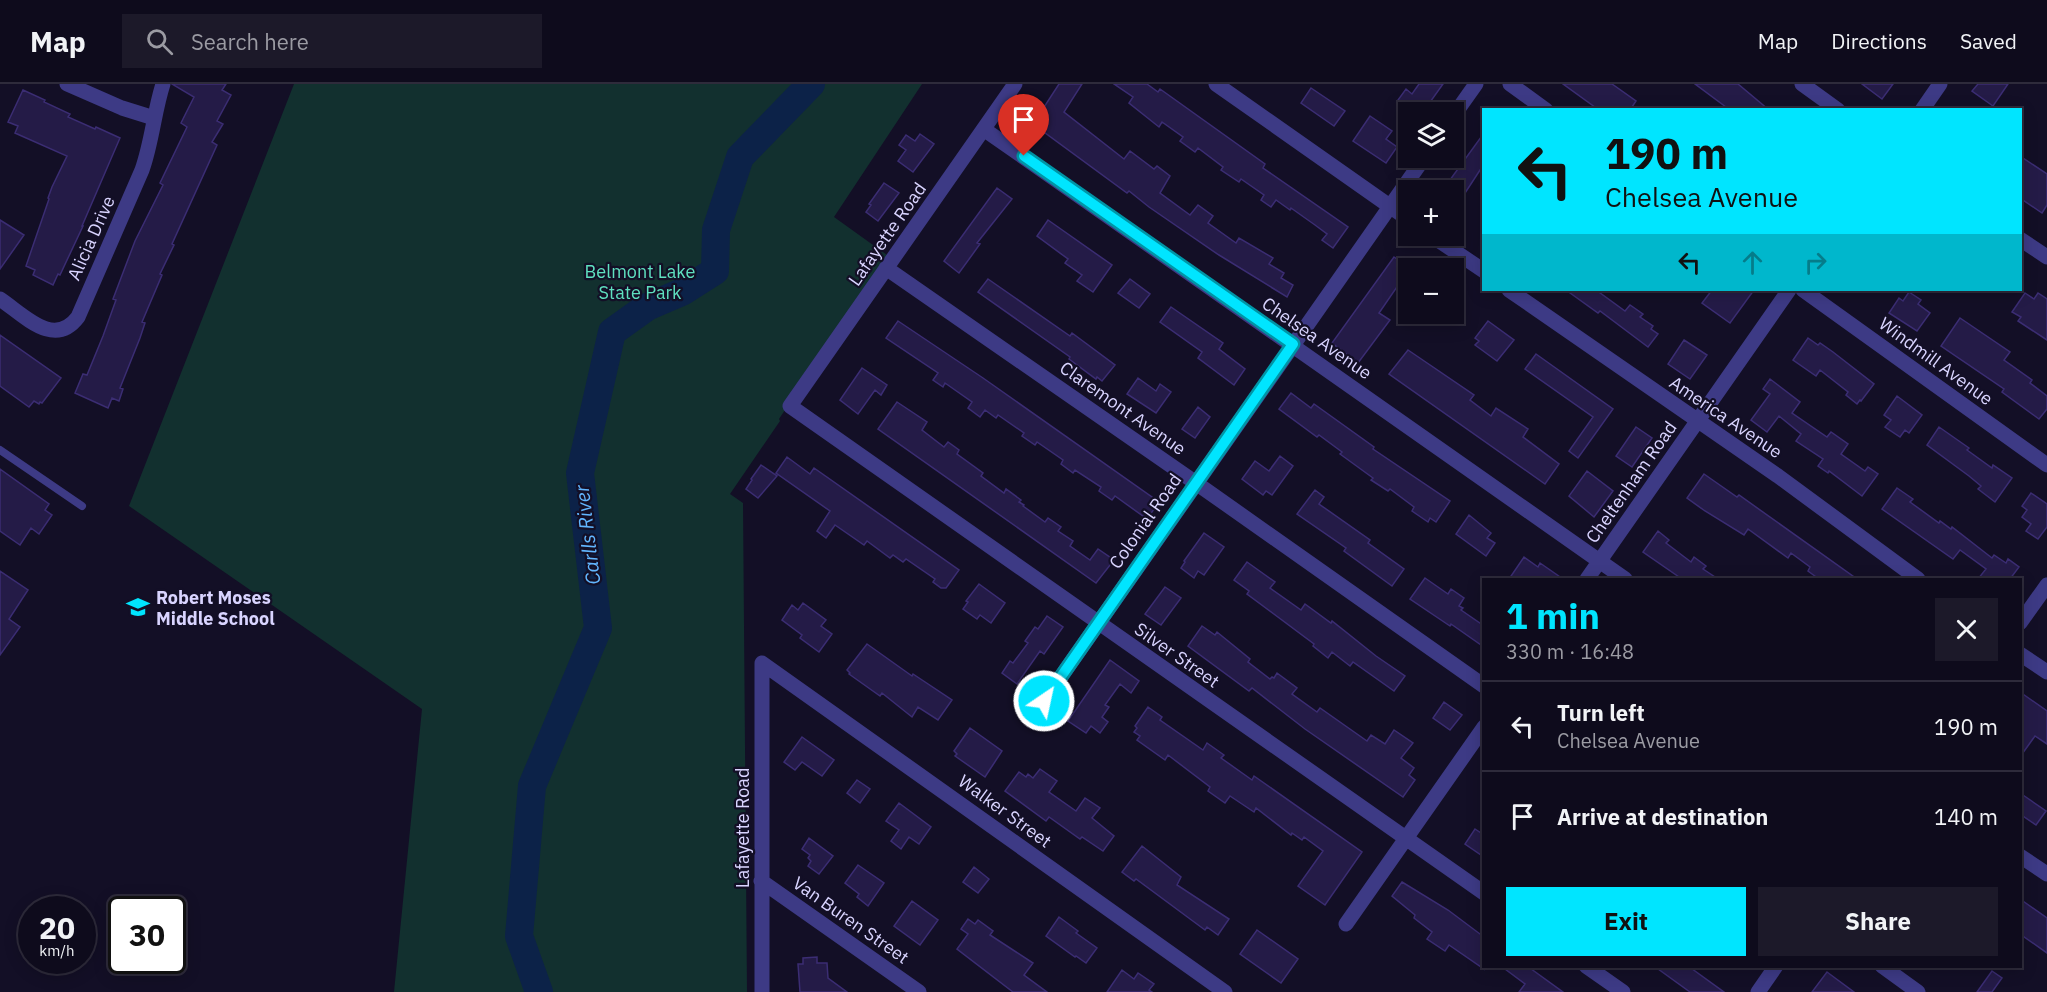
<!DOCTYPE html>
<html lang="en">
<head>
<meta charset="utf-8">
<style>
  :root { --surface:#0e0b1c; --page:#1c1929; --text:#f1f3f6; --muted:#9b9ba3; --line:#2e2b3b; --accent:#00e5ff }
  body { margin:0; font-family:"IBM Plex Sans",sans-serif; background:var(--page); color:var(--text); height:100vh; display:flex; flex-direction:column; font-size:22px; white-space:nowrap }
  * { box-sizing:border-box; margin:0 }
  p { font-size:20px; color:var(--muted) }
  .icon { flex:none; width:33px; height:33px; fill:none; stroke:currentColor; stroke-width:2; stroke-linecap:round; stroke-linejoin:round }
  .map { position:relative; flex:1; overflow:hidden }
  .details { position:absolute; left:1482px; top:494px; width:540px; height:390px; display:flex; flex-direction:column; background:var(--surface); border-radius:0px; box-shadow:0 3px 15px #0003,0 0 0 2px var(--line) }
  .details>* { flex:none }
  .banner { position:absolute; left:1482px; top:24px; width:540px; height:183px; border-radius:0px; box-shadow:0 3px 15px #0003,0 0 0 2px var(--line); background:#00e5ff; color:#111; overflow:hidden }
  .buttons { position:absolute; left:1398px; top:18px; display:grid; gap:12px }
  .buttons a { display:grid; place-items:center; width:66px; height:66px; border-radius:0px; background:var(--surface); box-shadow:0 3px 15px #0003,0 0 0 2px var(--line); font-size:30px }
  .speed { position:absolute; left:18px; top:812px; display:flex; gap:12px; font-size:30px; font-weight:700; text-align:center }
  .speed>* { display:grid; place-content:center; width:78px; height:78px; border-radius:50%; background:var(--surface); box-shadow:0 3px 15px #0003,0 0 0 2px var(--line); line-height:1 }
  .speed small { font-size:15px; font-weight:400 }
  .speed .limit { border:3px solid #111; border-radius:9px; background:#fff; color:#111 }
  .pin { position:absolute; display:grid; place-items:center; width:51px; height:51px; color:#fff; margin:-62px -26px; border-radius:50% 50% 50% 0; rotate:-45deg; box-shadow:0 0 6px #0007 }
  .pin .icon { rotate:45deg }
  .me { position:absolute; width:66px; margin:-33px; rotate:34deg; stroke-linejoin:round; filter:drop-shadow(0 0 4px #0008) }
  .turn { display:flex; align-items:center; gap:21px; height:126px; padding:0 24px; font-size:27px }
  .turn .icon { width:78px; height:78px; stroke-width:2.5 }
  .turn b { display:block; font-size:42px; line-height:51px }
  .lanes { display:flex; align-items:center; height:57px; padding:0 24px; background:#0003; justify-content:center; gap:30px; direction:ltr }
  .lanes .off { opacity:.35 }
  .round { display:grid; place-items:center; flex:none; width:63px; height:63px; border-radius:0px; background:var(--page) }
  .summary { display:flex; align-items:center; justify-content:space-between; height:102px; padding:0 24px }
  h1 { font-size:36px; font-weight:700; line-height:45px; color:var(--accent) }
  .button { display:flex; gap:12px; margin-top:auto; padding:12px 24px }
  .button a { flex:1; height:69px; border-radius:0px; background:var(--accent); color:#111; font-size:24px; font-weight:700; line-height:69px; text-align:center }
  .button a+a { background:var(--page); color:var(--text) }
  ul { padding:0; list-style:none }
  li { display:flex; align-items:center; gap:18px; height:90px; padding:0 24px; border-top:2px solid var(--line) }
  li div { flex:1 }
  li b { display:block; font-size:22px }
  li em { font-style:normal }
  header { display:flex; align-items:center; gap:36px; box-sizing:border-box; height:84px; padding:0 30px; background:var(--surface); border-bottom:2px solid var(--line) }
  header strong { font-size:28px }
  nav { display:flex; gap:33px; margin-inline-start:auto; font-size:21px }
  .search { width:420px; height:54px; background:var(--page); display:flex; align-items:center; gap:15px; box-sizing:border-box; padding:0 21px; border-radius:0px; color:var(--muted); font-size:22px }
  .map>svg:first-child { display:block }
  .green { fill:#12302f }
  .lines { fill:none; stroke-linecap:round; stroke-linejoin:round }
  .river { stroke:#0c2248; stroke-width:28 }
  .building { fill:#241b47; stroke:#3b2d73; stroke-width:1.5 }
  .service { stroke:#3d3a85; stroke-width:8 }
  .minor { stroke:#3d3a85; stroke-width:15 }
  .route-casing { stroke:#0095a6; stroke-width:15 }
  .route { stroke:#00e5ff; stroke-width:10 }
  .labels { text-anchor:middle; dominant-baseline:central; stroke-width:4.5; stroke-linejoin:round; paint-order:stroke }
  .street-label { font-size:18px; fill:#d9d4ff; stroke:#130f26 }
  .park-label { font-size:18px; fill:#5fe0c0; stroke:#130f26 }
  .poi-label { font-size:18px; font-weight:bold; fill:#d9d4ff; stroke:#130f26; text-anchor:start }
  .water-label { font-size:20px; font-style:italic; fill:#62b6ff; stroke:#130f26 }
</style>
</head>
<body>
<header>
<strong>Map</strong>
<div class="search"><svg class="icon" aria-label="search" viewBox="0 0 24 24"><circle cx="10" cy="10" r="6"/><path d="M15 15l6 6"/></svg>Search here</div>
<nav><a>Map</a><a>Directions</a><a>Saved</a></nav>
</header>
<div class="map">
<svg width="2047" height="908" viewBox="0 0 2047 908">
  <rect width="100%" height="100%" fill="#130f26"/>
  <path class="green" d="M294,0H922L834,133L887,171L779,335L780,337L730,410L743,419L747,908H394L422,625L129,422Z"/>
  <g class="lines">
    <path class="river" d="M539,908L519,852L532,702L598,544L580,389L612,248L647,223L682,208L715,187L716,146L740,73L811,0"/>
  </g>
  <path class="building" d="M172,0H226L222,6L231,11L217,37L223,40L212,58L217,61L172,160L174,161L160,190L162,191L142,238L145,239L140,254L120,304L123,305L119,317L112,314L108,324L75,309L83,290L87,291L103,252L116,216L113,215L135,157L163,101L160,99L187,43L181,39L194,13Z
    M1059,0H1082L1064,28L1124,75L1130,67L1154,85L1157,82L1170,92L1160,109L1190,131L1198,121L1213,132L1208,139L1236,159L1239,154L1273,174L1269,180L1284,189L1281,194L1293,201L1287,213L1219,171L1149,123L1129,107L1127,109L1033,40Z
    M1114,0H1147L1158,8L1160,5L1265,80L1263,84L1348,143L1333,164L1322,156L1327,150L1315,141L1291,124L1290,126L1276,116L1271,123L1261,116L1264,111L1241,95L1239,98L1221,86L1223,83L1198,64L1195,68L1180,57L1183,53L1162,38L1159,43L1129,19L1133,13Z
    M1419,0H1443L1423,28H1416L1398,16L1406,5L1412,10Z
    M1563,0H1612L1636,17L1630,26H1599Z
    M1695,0H1738L1769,26H1730Z
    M1862,0H1893L1882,15Z
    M1978,0H2008L1993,22L1972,7Z
    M1311,4L1345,27L1334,42L1301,19Z
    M23,6L45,16L44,18L70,30L68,33L95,45L96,43L120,54L82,142H83L60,191L58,190L53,201L33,191L35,186L26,182L49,115L48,114L52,103L67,72L15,49L18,42L8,38Z
    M1370,32L1392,47L1386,55L1397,63L1386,79L1353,57Z
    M1484,49V80L1454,126V104L1447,100Z
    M920,50L934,60L913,88L898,77L906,66L899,61L906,51L915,57Z
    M2020,72L2047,90V121L2042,129L2020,114Z
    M884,99L899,109L878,137L866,128L871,121L869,120Z
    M997,104L1012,115L977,159L980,160L959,189L944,177Z
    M0,136L24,151L0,185Z
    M1048,136L1112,181L1093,208L1077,197L1082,191L1065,179L1068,175L1037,152Z
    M1394,173L1410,184L1379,229L1390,236L1358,279L1332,259Z
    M988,195L1070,252L1072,249L1115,281L1102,297L1097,293L1096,295L1069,275L1070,273L978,208Z
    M1130,195L1150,210L1139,224L1118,209Z
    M1566,206H1596L1625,227L1630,221L1643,230L1640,233L1653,242L1651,245L1658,250L1648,263L1600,227L1598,229Z
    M1712,206H1754L1730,239L1702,219Z
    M1909,208L1921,216L1918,220L1930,229L1917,247L1889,229L1899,214L1903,217Z
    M2025,209L2034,215L2038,209L2047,215V256L2018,237L2021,233L2012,228Z
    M1171,223L1223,259L1219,265L1245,285L1234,301L1198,274L1202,268L1160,238Z
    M1960,234L2010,268L2004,276L2032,296L2030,299L2047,312V325L2039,335L2002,308L2004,305L1941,262Z
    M898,237L983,294L1159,418L1147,435L1115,412L1112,416L1099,407L1101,403L1075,386L1073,389L1061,380L1063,376L1037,358L1035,361L1022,352L1024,349L998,331L996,334L985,326L980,333L968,324L972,318L945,299L943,303L933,296L938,289L886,254Z
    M1488,237L1514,256L1497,277L1475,261L1479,257L1475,254Z
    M0,251L61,294L42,319L40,318L39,320L34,317L29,323L0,302Z
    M1808,254L1818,261L1820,259L1833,268L1874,300L1861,317L1860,316L1857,320L1846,311L1848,308L1820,286L1816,292L1793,276Z
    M1684,256L1707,271L1690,295L1668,280Z
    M1408,266L1474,311L1470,316L1491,332L1496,324L1528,345L1523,353L1559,380L1545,400L1389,290Z
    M1536,270L1613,325L1578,374L1569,367L1593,333L1525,285Z
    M862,284L887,301L881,311L875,306L858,330L840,316Z
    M1138,294L1156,307L1160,300L1171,308L1156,329L1127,310Z
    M1770,295L1800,318L1792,329L1827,353L1831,348L1848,360L1841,370L1865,387L1868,383L1878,390L1862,412L1829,387L1828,389L1818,382L1823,375L1796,357L1801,350L1779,332L1767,348L1751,336L1770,310L1763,305Z
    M1291,309L1311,324L1314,320L1374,363L1373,365L1450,417L1436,438L1430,434L1428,438L1412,427L1414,423L1390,405L1388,407L1371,396L1373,394L1340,370L1342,368L1319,351L1317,353L1279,325Z
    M1897,312L1922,331L1909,349L1905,346L1900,353L1885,343L1891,336L1884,331Z
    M897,318L927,338L922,346L944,363L948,358L959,366L957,370L983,389L981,392L1004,409L1006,405L1021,416L1019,418L1024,421L1023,422L1045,438L1048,434L1061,443L1058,447L1073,457L1070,462L1090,476L1098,465L1114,476L1096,499L878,345Z
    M1198,323L1210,333L1195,354L1182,345Z
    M1636,343L1652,354L1632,383L1616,372Z
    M1939,343L1969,364L1967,366L1992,384L1993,381L2012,394L1995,418L1978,405L1981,402L1969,392L1927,361Z
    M1280,372L1293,382L1272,411L1266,407L1263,411L1242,395L1255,377L1269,387Z
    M787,373L810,390L814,384L959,486L946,504H941L933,498L935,495L906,475L903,478L893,471L890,474L867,457L864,461L835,441L826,454L817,447L830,427L776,389Z
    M761,381L777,392L758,414L746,405L752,396L751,395Z
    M0,385L49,420L45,426L52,431L39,450L31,444L20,461L0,447Z
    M1587,387L1613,407L1594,433L1569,412Z
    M1704,390L1737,413L1739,411L1857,495H1819L1808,487L1810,483L1791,469L1788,474L1748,445L1744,451L1705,427L1687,414Z
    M1897,404L1913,415L1910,418L1939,439L1940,437L1951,445L1952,443L1992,474L1994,471L2006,479L2008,475L2019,483L2010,495H1978L1986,485L1960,466L1953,475L1882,425Z
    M1315,406L1324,413L1319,420L1370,456L1368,459L1404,485L1392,502L1344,467L1346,464L1297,430Z
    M2031,409L2047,420V443L2038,455L2026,447L2031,440L2022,433L2027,426L2022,422Z
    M1469,431L1491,449L1487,454L1495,459L1486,472L1456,450Z
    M1658,447L1669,456L1666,459L1691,478L1694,473L1706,482L1703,485L1718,495H1682L1643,468Z
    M1204,449L1224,463L1204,491L1198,487L1194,494L1181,484L1185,478L1184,477Z
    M1524,473L1538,483L1540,479L1563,495H1509Z
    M1247,478L1275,498L1270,504L1301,526L1305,520L1331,539L1332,537L1376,572L1405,592L1394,607L1353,578L1350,582L1332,568L1328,574L1313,562L1314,560L1247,510L1249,507L1234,496Z
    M0,487L28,506L9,535L20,543L0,571Z
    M1425,494L1448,510L1451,505L1464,514L1459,522L1463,524L1461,526L1484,542V563L1451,540L1450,542L1410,515Z
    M979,500L1005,519L991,539L980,531L977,535L963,525L968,518L966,517Z
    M1165,503L1181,514L1161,541L1145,530Z
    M803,519L826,536L821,542L832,550L819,568L800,554L802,551L782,536L792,521L798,526Z
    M1047,532L1063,543L1044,570L1040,567L1017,600L1002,589L1010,577L1013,579L1028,559L1025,557L1035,543L1038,545Z
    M1202,542L1215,551L1217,548L1250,575L1248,578L1270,595L1272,593L1274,594L1277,589L1297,604L1292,610L1317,628L1320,624L1367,657L1371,651L1385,660L1394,646L1413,659L1401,674L1414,684L1409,691L1415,696L1403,713L1305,645L1252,604L1249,607L1188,562Z
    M867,560L912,592L913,590L952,616L938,636L918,623L912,633L882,609L880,612L849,590L850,589L847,586Z
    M1110,576L1139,597L1131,609L1120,600L1105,621L1109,623L1102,633L1108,638L1100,649L1091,642L1086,649L1068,637Z
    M2020,608L2047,627V660L2035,652L2020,673Z
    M1444,618L1462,631L1450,646L1433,634Z
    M1148,623L1162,633L1160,636L1203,666L1207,659L1224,671L1221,674L1252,696L1254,692L1362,768L1325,821L1298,802L1323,767L1304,753L1302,756L1292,749L1291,751L1256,724L1254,728L1230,712L1225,719L1208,707L1210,703L1168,671L1165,676L1137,656L1140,652L1134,648L1137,644L1135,642Z
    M970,644L1002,667L985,693L955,672L957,670L954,667Z
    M802,653L834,676L822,692L802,678L795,686L784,678Z
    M1040,685L1057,697L1049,708L1076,727L1085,714L1100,724L1092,734L1114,752L1103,767L1082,753L1080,755L1049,733L1046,737L1005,707L1019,688L1026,693L1028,690L1033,694Z
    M857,696L870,705L860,719L847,709Z
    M2020,709L2046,727L2036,741L2020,730Z
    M899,719L931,743L919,760L909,753L901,765L891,757L899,746L886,737Z
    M1475,745L1484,751V773L1465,760Z
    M809,754L833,772L819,790L808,782L811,777L808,774L810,771L802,765Z
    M1142,762L1181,793L1177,801L1229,835L1218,851L1207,843L1205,846L1136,795L1134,797L1122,788Z
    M858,781L884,799L868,822L857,813L859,810L845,799Z
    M974,783L989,795L978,809L963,798Z
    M1402,798L1448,826L1484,853V885L1449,861L1445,867L1427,855L1432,848L1414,834L1415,831L1392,812Z
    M2020,815L2047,834V869L2020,850Z
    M912,817L938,836L920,861L894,842Z
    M1059,833L1078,847L1076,849L1097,864L1086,879L1076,872L1075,873L1046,852Z
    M968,835L975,840L978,836L993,847L990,851L1033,879L1024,891L1047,908H1013L957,865L968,850L961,845Z
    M1257,846L1298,875L1281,899L1240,870Z
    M817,873V879H827L828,894L847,908H800L798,880H803V874Z
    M1501,882H1527L1563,908H1519L1525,900Z
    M1654,882H1688L1724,908H1690Z
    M1122,886L1134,895L1138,889L1154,900L1149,906L1152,908H1107Z
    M1992,887L2002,894L1992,908H1977Z
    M1827,888L1854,908H1812Z"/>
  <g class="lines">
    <path class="service" d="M0,366L82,422"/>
    <path class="minor" d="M67,0L122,24L154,34
      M1015,0L790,322L1484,809
      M1216,0L1408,135
      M1510,0L1546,26
      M1802,0L1838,26
      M1922,26L1940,0
      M1454,31L1476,0
      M985,46L1625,495
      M1432,152L1484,187
      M2020,155L2047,173
      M886,184L1196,399L1484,602
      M1509,206L1778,392L1918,495
      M1803,206L2047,381
      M0,215C24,231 54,265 78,233L142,86C152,58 154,28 163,0
      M1587,495L1789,206
      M2020,539L2047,501
      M2020,570L2047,588
      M762,579L1225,908
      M762,579V908
      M1044,617L1424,74
      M2020,772L2047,790
      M761,797L919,908
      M1346,840L1484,643
      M1586,882L1623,908
      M1882,882L1918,908
      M1758,908L1776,882"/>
  </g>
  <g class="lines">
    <g class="route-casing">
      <path id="route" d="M1024,72L1293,260L1044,617"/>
    </g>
    <use href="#route" class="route"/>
  </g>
  <defs>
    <g id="school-bare" transform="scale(1.8)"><path d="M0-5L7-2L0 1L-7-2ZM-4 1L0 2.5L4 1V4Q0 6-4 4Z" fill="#00e5ff" stroke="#130f26" stroke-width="2.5" paint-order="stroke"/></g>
  </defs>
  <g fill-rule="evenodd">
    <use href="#school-bare" x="138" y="523"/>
  </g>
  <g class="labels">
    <g class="street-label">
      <text transform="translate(887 150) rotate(-55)">Lafayette Road</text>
      <text transform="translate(91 154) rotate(-66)">Alicia Drive</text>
      <text transform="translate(1317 254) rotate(35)">Chelsea Avenue</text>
      <text transform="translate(1936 277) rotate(36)">Windmill Avenue</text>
      <text transform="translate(1123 324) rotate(35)">Claremont Avenue</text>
      <text transform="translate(1726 333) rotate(34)">America Avenue</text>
      <text transform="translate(1631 398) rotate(-55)">Cheltenham Road</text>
      <text transform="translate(1145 437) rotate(-55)">Colonial Road</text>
      <text transform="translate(1177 571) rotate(35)">Silver Street</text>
      <text transform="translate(1005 727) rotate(36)">Walker Street</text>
      <text transform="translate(742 744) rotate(-90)">Lafayette Road</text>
      <text transform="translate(851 836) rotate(35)">Van Buren Street</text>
    </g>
    <g class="park-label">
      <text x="640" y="187">Belmont Lake<tspan x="640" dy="21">State Park</tspan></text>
    </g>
    <g class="poi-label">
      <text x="156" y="513">Robert Moses<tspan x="156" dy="21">Middle School</tspan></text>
    </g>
    <g class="water-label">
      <text transform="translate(587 451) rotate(-97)">Carlls River</text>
    </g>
  </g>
</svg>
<div class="buttons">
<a><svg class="icon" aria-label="layers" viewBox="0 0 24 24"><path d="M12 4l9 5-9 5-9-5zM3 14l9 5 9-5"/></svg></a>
<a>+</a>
<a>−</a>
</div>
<div class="speed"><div>20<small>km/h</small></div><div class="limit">30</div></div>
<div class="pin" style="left:1024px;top:72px;background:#d93025"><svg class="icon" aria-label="arrive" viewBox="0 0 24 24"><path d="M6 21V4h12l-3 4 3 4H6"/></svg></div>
<svg class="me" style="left:1044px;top:617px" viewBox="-20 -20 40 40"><circle r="17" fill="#00e5ff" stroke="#fff" stroke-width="3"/><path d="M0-11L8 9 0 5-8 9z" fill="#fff"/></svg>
<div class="banner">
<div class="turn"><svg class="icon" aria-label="left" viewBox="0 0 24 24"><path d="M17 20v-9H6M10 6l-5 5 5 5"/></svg><div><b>190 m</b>Chelsea Avenue</div></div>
<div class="lanes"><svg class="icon" aria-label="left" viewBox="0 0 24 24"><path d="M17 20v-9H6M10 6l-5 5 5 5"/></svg><svg class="icon off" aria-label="ahead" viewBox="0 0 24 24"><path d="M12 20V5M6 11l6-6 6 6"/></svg><svg class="icon off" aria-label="right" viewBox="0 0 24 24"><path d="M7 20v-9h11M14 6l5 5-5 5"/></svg></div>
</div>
<section class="details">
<div class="summary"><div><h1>1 min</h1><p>330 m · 16:48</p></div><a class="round"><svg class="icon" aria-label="close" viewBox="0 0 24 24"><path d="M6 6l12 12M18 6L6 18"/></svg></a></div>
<ul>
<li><svg class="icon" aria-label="left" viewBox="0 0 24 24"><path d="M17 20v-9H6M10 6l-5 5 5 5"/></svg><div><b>Turn left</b><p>Chelsea Avenue</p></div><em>190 m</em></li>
<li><svg class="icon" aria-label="arrive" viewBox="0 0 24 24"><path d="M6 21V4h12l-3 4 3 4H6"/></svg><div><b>Arrive at destination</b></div><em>140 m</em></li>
</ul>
<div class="button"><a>Exit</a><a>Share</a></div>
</section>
</div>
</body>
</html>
